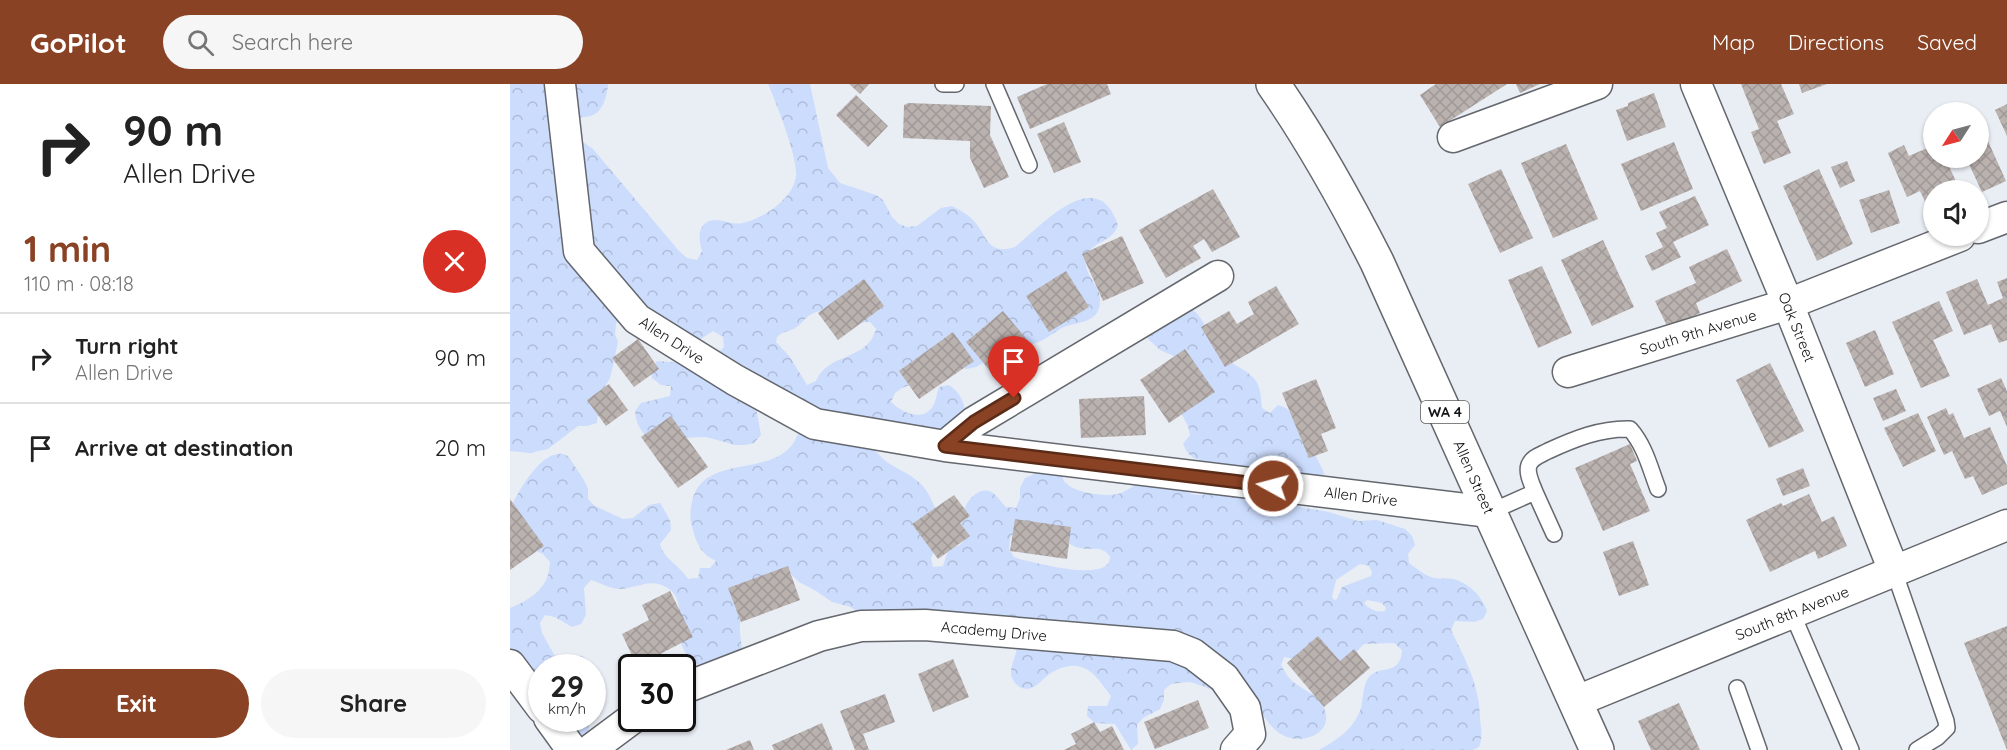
<!DOCTYPE html>
<html lang="en">
<head>
<meta charset="utf-8">
<style>
  :root { --surface:#fff; --page:#f6f6f6; --text:#222; --muted:#767676; --line:#e0e0e0; --accent:#8a4224 }
  body { margin:0; font-family:Quicksand,sans-serif; background:var(--page); color:var(--text); height:100vh; display:flex; flex-direction:column; font-size:22px; white-space:nowrap }
  * { box-sizing:border-box; margin:0 }
  p { font-size:20px; color:var(--muted) }
  .icon { flex:none; width:33px; height:33px; fill:none; stroke:currentColor; stroke-width:2; stroke-linecap:round; stroke-linejoin:round }
  .map { position:relative; flex:1; overflow:hidden }
  .drawer { display:flex; flex-direction:column; background:var(--surface); width:510px }
  .drawer>* { flex:none }
  .top-card { background:#fff; color:var(--text); overflow:hidden }
  .needle { width:39px; rotate:234deg }
  .fabs { position:absolute; left:1413px; top:18px; display:grid; gap:12px }
  .fabs a { display:grid; place-items:center; width:66px; height:66px; border-radius:50%; background:var(--surface); box-shadow:0 2px 4px #0004; font-size:30px }
  .speed { position:absolute; left:18px; top:570px; display:flex; gap:12px; font-size:30px; font-weight:700; text-align:center }
  .speed>* { display:grid; place-content:center; width:78px; height:78px; border-radius:50%; background:var(--surface); box-shadow:0 2px 4px #0004; line-height:1 }
  .speed small { font-size:15px; font-weight:400 }
  .speed .limit { border:3px solid #111; border-radius:9px; background:#fff; color:#111 }
  .pin { position:absolute; display:grid; place-items:center; width:51px; height:51px; color:#fff; margin:-62px -26px; border-radius:50% 50% 50% 0; rotate:-45deg; box-shadow:0 0 6px #0007 }
  .pin .icon { rotate:45deg }
  .me { position:absolute; width:66px; margin:-33px; rotate:277deg; stroke-linejoin:round; filter:drop-shadow(0 0 4px #0008) }
  .turn { display:flex; align-items:center; gap:21px; height:126px; padding:0 24px; font-size:27px }
  .turn .icon { width:78px; height:78px; stroke-width:2.5 }
  .turn b { display:block; font-size:42px; line-height:51px }
  .round { display:grid; place-items:center; flex:none; width:63px; height:63px; border-radius:32px; background:var(--page) }
  .head { display:flex; align-items:center; justify-content:space-between; height:102px; padding:0 24px }
  h1 { font-size:36px; font-weight:700; line-height:45px; color:var(--accent) }
  .action { display:flex; gap:12px; margin-top:auto; padding:12px 24px }
  .action a { flex:1; height:69px; border-radius:36px; background:var(--accent); color:#fff; font-size:24px; font-weight:700; line-height:69px; text-align:center }
  .action a+a { background:var(--page); color:var(--text) }
  ul { padding:0; list-style:none }
  li { display:flex; align-items:center; gap:18px; height:90px; padding:0 24px; border-top:2px solid var(--line) }
  li div { flex:1 }
  li b { display:block; font-size:22px }
  li em { font-style:normal }
  header { display:flex; align-items:center; gap:36px; box-sizing:border-box; height:84px; padding:0 30px; background:var(--accent); color:#fff }
  header strong { font-size:28px }
  nav { display:flex; gap:33px; margin-inline-start:auto; font-size:21px }
  .search { width:420px; height:54px; background:var(--page); display:flex; align-items:center; gap:15px; box-sizing:border-box; padding:0 21px; border-radius:33px; color:var(--muted); font-size:22px }
  main { display:flex; flex:1; min-height:0 }
  .map>svg:first-child { display:block }
  .forest { fill:url(#forest-crowns); fill-rule:evenodd }
  .building { fill:url(#building-cross-hatch) }
  .lines { fill:none; stroke-linecap:round; stroke-linejoin:round }
  .lane-casing { stroke:#64676d; stroke-width:18 }
  .street-casing { stroke:#64676d; stroke-width:33 }
  .primary-casing { stroke:#64676d; stroke-width:36 }
  .lane { stroke:#fff; stroke-width:15 }
  .street { stroke:#fff; stroke-width:30 }
  .primary { stroke:#fff; stroke-width:33 }
  .route-casing { stroke:#5a2b17; stroke-width:15 }
  .route { stroke:#8a4224; stroke-width:10 }
  .labels { text-anchor:middle; dominant-baseline:central; stroke-width:6; stroke-linejoin:round; paint-order:stroke }
  .shield { fill:#fff; stroke:#58595a; stroke-width:1.5 }
  .shield-label { font-size:14px; font-weight:bold; fill:#111214 }
  .street-label { font-size:15px; fill:#111214; stroke:#fff }
</style>
</head>
<body>
<header>
<strong>GoPilot</strong>
<div class="search"><svg class="icon" aria-label="search" viewBox="0 0 24 24"><circle cx="10" cy="10" r="6"/><path d="M15 15l6 6"/></svg>Search here</div>
<nav><a>Map</a><a>Directions</a><a>Saved</a></nav>
</header>
<main>
<section class="drawer">
<div class="top-card">
<div class="turn"><svg class="icon" aria-label="right" viewBox="0 0 24 24"><path d="M7 20v-9h11M14 6l5 5-5 5"/></svg><div><b>90 m</b>Allen Drive</div></div>
</div>
<div class="head"><div><h1>1 min</h1><p>110 m · 08:18</p></div><a class="round" style="background:#d93025;color:#fff"><svg class="icon" aria-label="close" viewBox="0 0 24 24"><path d="M6 6l12 12M18 6L6 18"/></svg></a></div>
<ul>
<li><svg class="icon" aria-label="right" viewBox="0 0 24 24"><path d="M7 20v-9h11M14 6l5 5-5 5"/></svg><div><b>Turn right</b><p>Allen Drive</p></div><em>90 m</em></li>
<li><svg class="icon" aria-label="arrive" viewBox="0 0 24 24"><path d="M6 21V4h12l-3 4 3 4H6"/></svg><div><b>Arrive at destination</b></div><em>20 m</em></li>
</ul>
<div class="action"><a>Exit</a><a>Share</a></div>
</section>
<div class="map">
<svg width="1497" height="666" viewBox="0 0 1497 666">
  <defs>
    <pattern id="forest-crowns" width="20" height="18" patternUnits="userSpaceOnUse" patternTransform="scale(1.5)"><rect width="20" height="18" fill="#ccdcfd"/><path d="M2 6a3 3 0 1 1 6 0M12 15a3 3 0 1 1 6 0" fill="none" stroke="#aebcd8"/></pattern>
    <pattern id="building-cross-hatch" width="8" height="8" patternUnits="userSpaceOnUse" patternTransform="scale(1.5)"><rect width="8" height="8" fill="#bab2af"/><path d="M0 0l8 8M0 8l8-8" fill="none" stroke="#9f9896"/></pattern>
  </defs>
  <rect width="100%" height="100%" fill="#e9edf4"/>
  <path class="forest" d="M0,0H98C97,12 93,29 80,32C74,34 66,33 60,33V49L83,65L169,167L177,174L187,176L192,167C189,158 187,144 197,138C208,132 221,142 233,139C254,134 283,115 286,92C288,74 266,18 258,0H300L318,84L330,99L366,111L373,116L382,133L389,140L397,143L407,142L431,124L442,122C449,126 456,129 462,135C478,151 476,172 505,163C533,140 587,79 608,141C602,159 582,157 577,172C571,189 590,200 590,215C591,242 565,236 550,245C536,254 525,264 508,259L466,283L456,285L440,276L402,300L392,304L385,309L381,318C391,328 413,339 423,322C426,317 427,309 429,303L439,301C450,308 455,319 456,333L444,346L363,363C379,389 408,385 421,415C426,425 428,432 427,443C427,455 428,464 421,474L423,483L433,482L439,463L449,462L455,455C453,449 450,442 451,435C453,422 467,399 483,409C488,413 492,419 496,423L506,424L510,414V404L515,394L534,386L552,390C553,393 553,397 556,399C564,409 600,414 611,409C621,405 630,397 639,391C645,391 653,391 658,393C675,403 677,416 700,409L704,382C689,373 681,379 673,360L680,351L678,342L668,323L678,278L650,266L635,252L662,226L682,225C697,237 700,257 713,271C722,282 738,285 746,297C751,305 751,315 752,324L760,329L768,321L776,324L783,331L811,382L814,390L813,400L769,413L790,423L819,428L848,437L867,436L895,445L902,452L905,461L898,470L899,479C907,485 914,491 924,494C930,495 937,494 943,495C959,499 972,512 977,527L973,535L964,538L945,537L941,546C955,575 970,602 970,635C971,645 973,653 969,663L963,666H809C827,656 844,645 851,624C853,615 853,604 857,596C867,578 890,595 892,566L884,559L854,560L847,567V577L840,585L774,573L771,581C774,586 777,592 781,596C792,606 806,609 813,622C826,647 797,660 777,653C761,647 758,635 747,625C743,621 686,599 680,598C674,598 667,599 661,600L654,606V616L650,625L633,634L627,641L628,660L621,666L605,640L585,639L577,632L578,622H597L601,612C593,602 584,586 571,583C560,579 543,586 536,593C530,597 528,602 521,604C510,608 500,597 501,586C502,579 506,571 507,564L350,530L341,523L322,518L306,507L289,498L281,490L233,529C227,543 231,552 232,566C223,571 209,582 199,582C181,584 170,564 169,548C168,531 174,513 156,503C140,494 127,504 111,505C100,505 91,499 81,496L74,504L76,531L71,540L62,543L45,533L35,531L30,539L32,549L46,574C56,576 63,572 73,572L82,584H32L31,631L0,580V524C22,515 39,504 40,478L33,470L24,466L2,421C9,406 30,370 49,370C52,369 55,371 58,372L74,396L78,405V415L85,422L113,435L123,434L139,421L150,419L160,436L161,446L150,460C154,476 170,481 178,495L188,494L190,484H200L206,477C192,471 187,461 183,446C179,434 180,423 184,411C200,369 270,395 287,352C290,346 288,336 289,329L246,324L251,351L244,359L235,361H225L196,353L138,355C130,346 126,339 125,327L131,319L160,312L161,302L151,301L142,294L141,285L147,277L175,279L207,270L214,263L213,253L203,247L186,258L110,232L106,240L105,250L108,258L102,286L100,294L90,311L87,339L77,342H68L38,365L20,369L0,367ZM313,226L345,242L355,238H360L366,245C358,277 318,268 306,297L297,301L280,273L266,258L267,253C273,247 277,248 284,245C297,237 293,231 313,226ZM542,446C550,452 559,462 570,464C582,467 592,460 600,473C600,500 524,478 509,475L504,473L499,465L500,454L503,450ZM850,480L859,482L862,488L861,492L832,503L827,515L824,516L822,513L826,496ZM857,516L872,519L876,524L875,527C868,529 858,525 854,519Z
    M35,635H77L79,640L78,650L68,652Z"/>
  <path class="building" d="M339,0H359L350,10Z
    M537,0H597L601,10L520,45L507,13Z
    M926,0H997L930,43L910,11Z
    M1006,0H1030L1010,9Z
    M1231,0H1271L1284,30L1267,37L1281,69L1254,80L1241,48L1249,45Z
    M1289,0H1317L1292,9Z
    M1144,9L1156,43L1117,57L1106,26L1118,22V19Z
    M346,11L378,42L358,63L326,31Z
    M398,19L481,22L480,51L499,93L474,104L460,74V57L393,54L394,21Z
    M1497,20V52L1485,26Z
    M554,38L571,78L544,89L527,50Z
    M1473,46L1496,97L1472,108L1456,74H1468V48Z
    M1164,58L1183,105L1131,127L1111,80Z
    M1056,60L1088,135L1043,154L1011,79Z
    M1394,61L1399,72L1424,61V74H1452L1438,80L1450,106H1424V125L1419,126L1410,107L1397,113L1378,69Z
    M1337,77L1345,97L1330,104L1321,83Z
    M991,85L1023,154L990,169L958,100Z
    M1309,85L1343,160L1307,177L1273,102Z
    M703,105L730,153L702,168L694,155L683,162L691,174L656,194L629,146Z
    M1379,106L1390,139L1361,149L1349,116Z
    M1185,112L1199,141L1163,158L1171,173L1142,187L1135,172L1153,163L1146,149L1157,144L1149,128Z
    M612,152L634,199L593,217L572,170Z
    M1093,156L1124,223L1082,242L1051,176Z
    M1217,165L1232,197L1186,219L1190,229L1158,244L1145,217L1186,199L1179,183Z
    M1032,182L1062,249L1028,264L998,196Z
    M556,187L579,223L539,248L516,212Z
    M1497,194V256L1489,259L1481,240L1454,251L1436,208L1467,195L1478,221L1493,214L1487,198Z
    M354,195L374,222L328,256L308,229Z
    M766,202L789,240L715,283L691,243L719,227L727,240L744,230L738,218Z
    M1429,217L1443,247L1423,256L1440,292L1411,304L1382,238Z
    M493,227L518,257L481,288L456,258Z
    M1365,246L1384,290L1355,303L1336,259Z
    M443,248L464,277L409,315L389,287Z
    M128,255L149,285L124,303L102,274Z
    M675,265L705,308L659,339L630,296Z
    M1260,279L1294,347L1259,364L1226,296Z
    M1491,294L1497,307V343L1490,327L1479,332L1467,305Z
    M806,295L826,344L811,350L818,367L799,374L772,309Z
    M99,300L118,326L96,342L77,316Z
    M1386,305L1396,327L1373,337L1363,314Z
    M634,312L636,351L571,354L569,315Z
    M1436,324L1439,331L1443,329L1454,354L1480,343L1497,382V400L1472,411L1463,392L1455,395L1442,367L1434,371L1417,333Z
    M1408,329L1426,367L1393,383L1374,344Z
    M161,332L198,383L168,404L131,353Z
    M1120,360L1127,377L1120,380L1140,427L1093,447L1065,384Z
    M1293,384L1300,402L1273,412L1266,395Z
    M1299,410L1312,438L1324,432L1337,462L1308,475L1305,467L1260,488L1236,436L1271,419L1273,422Z
    M444,411L460,432L450,439L460,452L428,475L402,440Z
    M0,415L34,462L0,486Z
    M505,435L561,443L557,475L500,467Z
    M1123,457L1139,501L1109,512L1093,468Z
    M278,482L290,516L231,538L218,504Z
    M160,507L183,553L127,582L112,550L139,536L132,521Z
    M1497,542V666L1454,559Z
    M808,552L830,577L844,565L860,584L814,623L777,579Z
    M443,575L459,613L423,628L408,590Z
    M375,610L385,638L353,650L359,666H345L330,627Z
    M688,616L699,644L645,665L634,638Z
    M1169,619L1190,666H1141L1128,637Z
    M584,638L590,648L602,642L614,666H554L566,660L561,650Z
    M312,639L323,666H264L262,661Z
    M240,656L244,666H216Z"/>
  <g class="lines">
    <g class="lane-casing">
      <path id="lane" d="M433,0H446
        M484,0L519,81
        M1025,408C1022,400 1016,389 1019,381C1022,373 1031,371 1038,367C1064,355 1091,344 1120,345C1135,362 1140,384 1148,405
        M980,428L1025,408L1044,450
        M1384,487L1436,637L1437,644L1428,653L1407,666
        M1282,529L1341,666
        M1227,604L1249,666"/>
    </g>
    <g class="street-casing">
      <path id="street" d="M50,0L69,167L127,235L225,296L305,340L435,362L980,428
        M1186,0L1278,220L1384,487
        M943,53L1087,0
        M1468,144L1497,133
        M1058,288L1278,220L1450,152
        M435,362L464,338L708,192
        M0,581L32,624
        M172,605L309,552L351,542L415,541L663,562L683,570L714,594L735,624L740,650L726,666
        M1067,617L1497,441
        M39,634L62,666
        M80,666L123,634"/>
    </g>
    <g class="primary-casing">
      <path id="primary" d="M763,0C802,56 836,117 867,178L1087,666"/>
    </g>
    <use href="#lane" class="lane"/>
    <use href="#street" class="street"/>
    <use href="#primary" class="primary"/>
  </g>
  <g class="lines">
    <g class="route-casing">
      <path id="route" d="M504,314L464,338L435,362L763,402"/>
    </g>
    <use href="#route" class="route"/>
  </g>
  <g class="labels">
    <rect class="shield" x="911" y="317" width="48" height="22" rx="4.5"/>
    <g class="shield-label">
      <text x="935" y="328">WA 4</text>
    </g>
    <g class="street-label">
      <text transform="translate(1287 243) rotate(68)">Oak Street</text>
      <text transform="translate(1188 248) rotate(-17)">South 9th Avenue</text>
      <text transform="translate(162 256) rotate(33)">Allen Drive</text>
      <text transform="translate(964 393) rotate(66)">Allen Street</text>
      <text transform="translate(851 412) rotate(7)">Allen Drive</text>
      <text transform="translate(1282 529) rotate(-22)">South 8th Avenue</text>
      <text transform="translate(484 547) rotate(5)">Academy Drive</text>
    </g>
  </g>
</svg>
<div class="fabs">
<a><svg class="needle" viewBox="-14 -14 28 28"><path d="M0-13l5 13h-10z" fill="#e53935"/><path d="M0 13l5-13h-10z" fill="#767676"/></svg></a>
<a><svg class="icon" aria-label="sound" viewBox="0 0 24 24"><path d="M4 9h4l5-4v14l-5-4H4zM17 9q2 3 0 6"/></svg></a>
</div>
<div class="speed"><div>29<small>km/h</small></div><div class="limit">30</div></div>
<div class="pin" style="left:504px;top:314px;background:#d93025"><svg class="icon" aria-label="arrive" viewBox="0 0 24 24"><path d="M6 21V4h12l-3 4 3 4H6"/></svg></div>
<svg class="me" style="left:763px;top:402px" viewBox="-20 -20 40 40"><circle r="17" fill="#8a4224" stroke="#fff" stroke-width="3"/><path d="M0-11L8 9 0 5-8 9z" fill="#fff"/></svg>
</div>
</main>
</body>
</html>
